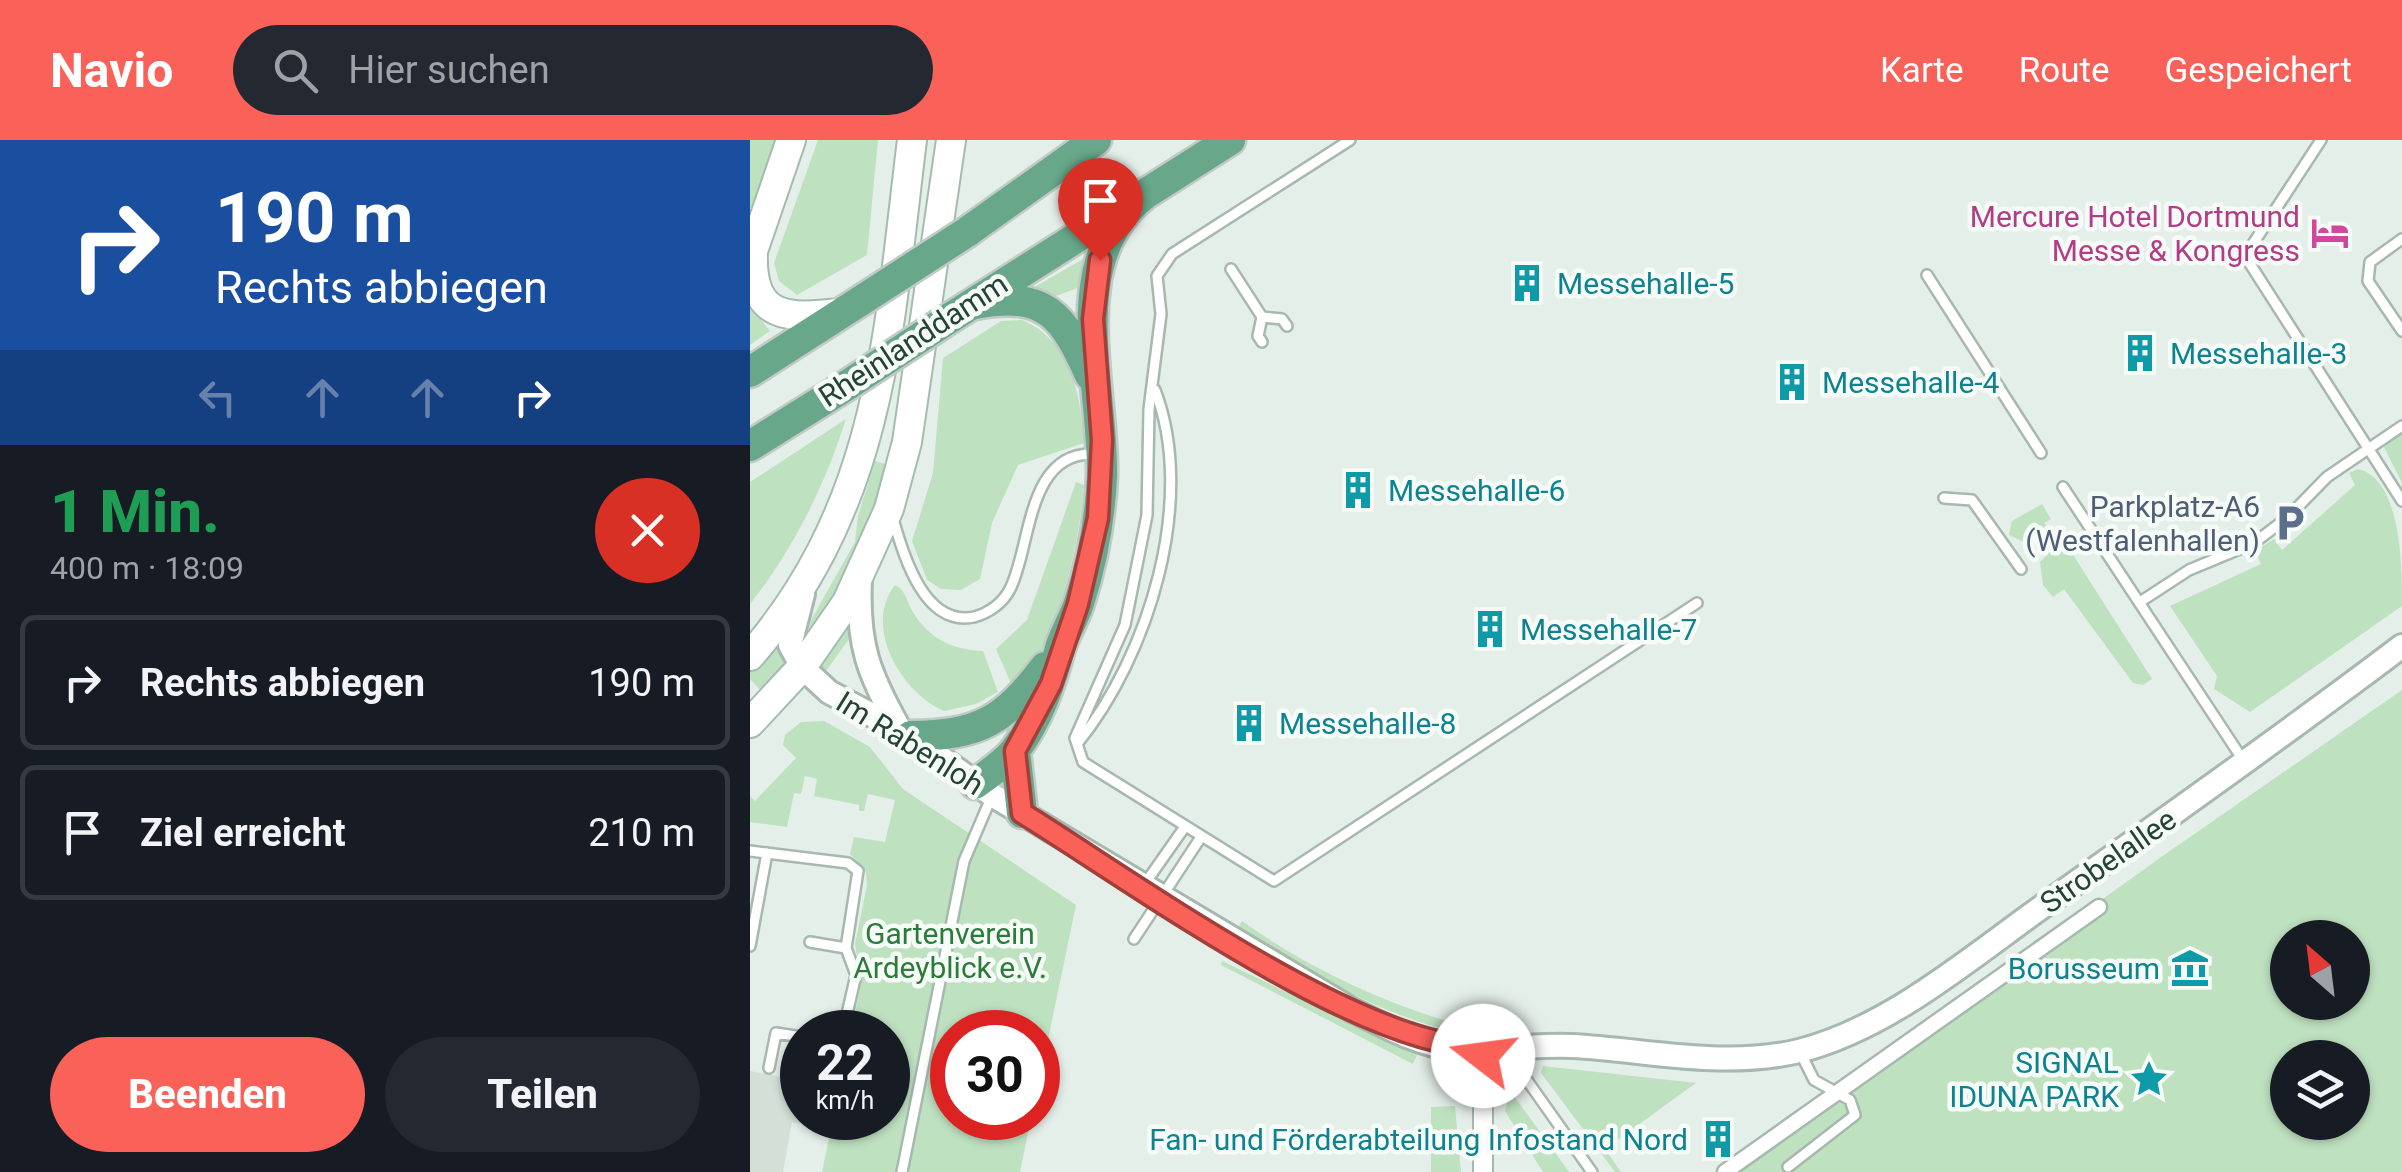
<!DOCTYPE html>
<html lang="de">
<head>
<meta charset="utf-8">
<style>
  :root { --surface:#171b24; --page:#242831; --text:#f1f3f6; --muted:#9ea1a6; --line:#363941; --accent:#f96159 }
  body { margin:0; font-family:Roboto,sans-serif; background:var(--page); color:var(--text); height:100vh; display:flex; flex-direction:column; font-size:38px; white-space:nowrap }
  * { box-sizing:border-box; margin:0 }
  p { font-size:32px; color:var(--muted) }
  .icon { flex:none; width:55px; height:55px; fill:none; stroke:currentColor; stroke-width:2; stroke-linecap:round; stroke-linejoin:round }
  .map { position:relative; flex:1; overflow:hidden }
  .panel { display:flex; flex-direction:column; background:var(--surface); width:750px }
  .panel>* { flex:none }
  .guide { background:#1a4fa0; color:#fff; overflow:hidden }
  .needle { width:65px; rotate:332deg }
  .buttons { position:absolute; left:1520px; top:780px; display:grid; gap:20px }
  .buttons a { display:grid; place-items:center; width:100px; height:100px; border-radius:50%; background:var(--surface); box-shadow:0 2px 8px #0004; font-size:50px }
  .speed { position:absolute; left:30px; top:870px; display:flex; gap:20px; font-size:50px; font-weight:700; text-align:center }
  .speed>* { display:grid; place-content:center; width:130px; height:130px; border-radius:50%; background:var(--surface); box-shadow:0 2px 8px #0004; line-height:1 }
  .speed small { font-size:25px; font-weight:400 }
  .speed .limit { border:15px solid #d22; background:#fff; color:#111 }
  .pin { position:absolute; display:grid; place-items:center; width:85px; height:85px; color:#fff; margin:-102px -42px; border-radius:50% 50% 50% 0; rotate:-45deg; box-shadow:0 0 10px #0007 }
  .pin .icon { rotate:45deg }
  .me { position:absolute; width:110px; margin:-55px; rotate:285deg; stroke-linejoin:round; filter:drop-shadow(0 0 8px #0008) }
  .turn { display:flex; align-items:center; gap:35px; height:210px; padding:0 50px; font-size:45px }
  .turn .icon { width:130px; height:130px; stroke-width:2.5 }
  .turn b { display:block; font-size:70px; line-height:85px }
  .lanes { display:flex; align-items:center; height:95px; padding:0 50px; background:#0003; justify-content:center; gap:50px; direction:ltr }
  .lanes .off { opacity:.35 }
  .round { display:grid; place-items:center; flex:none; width:105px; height:105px; border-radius:52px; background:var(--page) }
  .headline { display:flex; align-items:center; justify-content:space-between; height:170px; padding:0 50px }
  h1 { font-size:60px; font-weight:800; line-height:75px; color:#1e9e55 }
  .action { display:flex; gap:20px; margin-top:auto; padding:20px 50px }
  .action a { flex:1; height:115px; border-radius:60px; background:var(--accent); color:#fff; font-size:40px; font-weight:800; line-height:115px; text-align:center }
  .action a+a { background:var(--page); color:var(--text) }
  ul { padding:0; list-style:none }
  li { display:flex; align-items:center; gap:30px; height:135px; margin:0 20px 15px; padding:0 30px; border:5px solid var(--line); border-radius:15px }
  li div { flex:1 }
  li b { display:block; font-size:38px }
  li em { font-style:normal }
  header { display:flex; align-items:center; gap:60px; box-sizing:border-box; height:140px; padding:0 50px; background:var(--accent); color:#fff }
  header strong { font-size:48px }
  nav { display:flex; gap:55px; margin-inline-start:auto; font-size:35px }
  .search { width:700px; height:90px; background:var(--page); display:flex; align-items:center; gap:25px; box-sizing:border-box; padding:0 35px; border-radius:55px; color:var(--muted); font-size:38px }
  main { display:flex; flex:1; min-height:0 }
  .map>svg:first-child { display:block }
  .built { fill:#d3dfd7 }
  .green { fill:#bee1c0; fill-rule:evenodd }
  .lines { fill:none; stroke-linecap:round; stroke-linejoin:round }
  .service-casing { stroke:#a7b8af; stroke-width:14 }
  .pedestrian-casing { stroke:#a7b8af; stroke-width:19 }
  .minor-casing { stroke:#a7b8af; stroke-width:22 }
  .tertiary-casing { stroke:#a7b8af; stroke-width:28 }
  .secondary-casing { stroke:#a3bcae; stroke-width:32 }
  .primary-casing { stroke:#c1cac6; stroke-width:35 }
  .service { stroke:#fff; stroke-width:9 }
  .pedestrian { stroke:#fff; stroke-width:14 }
  .minor { stroke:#fff; stroke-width:18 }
  .tertiary { stroke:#fff; stroke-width:22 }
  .secondary { stroke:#fff; stroke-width:28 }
  .primary { stroke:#68a78a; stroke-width:30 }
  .primary-bridge-casing { stroke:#c1cac6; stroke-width:35; stroke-linecap:butt }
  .primary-bridge { stroke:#68a78a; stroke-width:30 }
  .route-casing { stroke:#a23f3a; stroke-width:25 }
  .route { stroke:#f96159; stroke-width:18 }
  .labels { text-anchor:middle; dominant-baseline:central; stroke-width:9; stroke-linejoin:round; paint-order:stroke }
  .hotel-label { font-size:30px; fill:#b23c85; stroke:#f7fbf8; text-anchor:end }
  .culture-label { font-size:30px; fill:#0d838f; stroke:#f7fbf8; text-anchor:start }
  .street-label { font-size:30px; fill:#234334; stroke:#f7fbf8 }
  .service-label { font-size:30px; fill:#4e5e75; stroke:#f7fbf8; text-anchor:end }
  .park-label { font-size:30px; fill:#2a7c3a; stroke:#f7fbf8 }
</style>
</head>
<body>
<header>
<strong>Navio</strong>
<div class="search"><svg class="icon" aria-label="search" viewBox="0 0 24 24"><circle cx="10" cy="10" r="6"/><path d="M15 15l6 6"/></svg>Hier suchen</div>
<nav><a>Karte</a><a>Route</a><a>Gespeichert</a></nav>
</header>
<main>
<section class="panel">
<div class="guide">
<div class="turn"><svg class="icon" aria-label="right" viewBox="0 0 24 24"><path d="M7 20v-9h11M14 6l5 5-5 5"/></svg><div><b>190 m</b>Rechts abbiegen</div></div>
<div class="lanes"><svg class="icon off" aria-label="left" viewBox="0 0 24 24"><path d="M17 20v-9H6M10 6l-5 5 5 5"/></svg><svg class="icon off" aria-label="ahead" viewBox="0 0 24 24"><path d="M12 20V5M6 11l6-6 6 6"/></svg><svg class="icon off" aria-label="ahead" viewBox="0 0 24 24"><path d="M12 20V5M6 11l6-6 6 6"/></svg><svg class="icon" aria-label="right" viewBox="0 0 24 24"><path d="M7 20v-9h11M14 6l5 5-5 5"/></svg></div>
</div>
<div class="headline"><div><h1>1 Min.</h1><p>400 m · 18:09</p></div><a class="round" style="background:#d93025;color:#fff"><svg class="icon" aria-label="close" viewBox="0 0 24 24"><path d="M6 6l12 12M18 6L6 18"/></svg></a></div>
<ul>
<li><svg class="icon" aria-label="right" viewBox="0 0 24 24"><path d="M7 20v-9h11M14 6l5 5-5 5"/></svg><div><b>Rechts abbiegen</b></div><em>190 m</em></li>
<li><svg class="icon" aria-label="arrive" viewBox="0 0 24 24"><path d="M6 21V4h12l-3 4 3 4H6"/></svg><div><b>Ziel erreicht</b></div><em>210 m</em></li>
</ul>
<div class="action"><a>Beenden</a><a>Teilen</a></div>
</section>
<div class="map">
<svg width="1652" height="1032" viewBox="0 0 1652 1032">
  <rect width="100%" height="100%" fill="#e5efe9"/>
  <path class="built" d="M0,931L52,941V978H59L58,985L42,982L33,1032H0Z"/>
  <path class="green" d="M0,0H30L0,86Z
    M68,0H128L117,115L47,155L29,141L24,123Z
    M340,115L336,145L295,160L281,149Z
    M0,166L20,191L0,205Z
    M272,180C321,200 331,255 334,303L268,325L242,383L230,439L211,450L191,449L177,440L162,401L183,333L193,218L251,181Z
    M96,279C75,345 43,410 0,464V342Z
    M1652,292V343L1634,307Z
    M125,321L139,325C123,388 97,444 58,496L61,480L105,402L108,376Z
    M1608,329C1652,339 1652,428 1652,466L1500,572L1464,549L1467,536L1420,466L1511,424L1505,411L1524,399L1532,410L1605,345L1599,333Z
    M326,342L334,345C330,399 308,513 262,546L246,509L277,480Z
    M1292,364L1301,379L1294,383L1297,386L1276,403L1259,395L1262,381Z
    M1313,399L1402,539L1393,545L1383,543L1314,449L1303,457L1293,445L1290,422Z
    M145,445C156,450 156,461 163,472C179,499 203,510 233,511L248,552L226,564L194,571C152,553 112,487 145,445Z
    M101,474L102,495L76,531L68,525Z
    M31,502L39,522L15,555L0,539V530Z
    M1652,550V1032H974L1414,715ZM1538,798H1602V862H1538ZM1538,918H1602V982H1538Z
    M74,581L120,607L153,649L326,765L288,948V892H202V978H281L270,1032H72L83,978H138V892H101L111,844L105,804L117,745L116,732L100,714L104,697L135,702L145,660L118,654L114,671H109V665L64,656L67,639L55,636L51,654L44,653L37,687L0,682V656L5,661L46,618L33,605L35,595L51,582Z
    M492,781C555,826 623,858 696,881L701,891C627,873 560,833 496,794L488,788Z
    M472,821L667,915L663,924L471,825Z
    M793,926L946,943L855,1009L871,1032H865L791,933Z
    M760,952L762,953L819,1032H793L755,971Z
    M705,966L711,1032H681V967Z"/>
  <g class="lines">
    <g class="service-casing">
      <path id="service" d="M600,0L422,114L407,136L411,174L399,269L397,375L375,485L325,598L333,622L524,741L947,463
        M1571,0L1495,116L1652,361
        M1652,99L1620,122L1618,141L1652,191
        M481,129L512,177L508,196L512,202
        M1177,135L1291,313
        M512,177L532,179L537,186
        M1313,347L1493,620
        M1194,358L1222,360L1271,429
        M143,379C154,416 174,487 224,477C239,473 253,463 260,449C281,409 276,311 344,314
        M1390,462L1439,430L1504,403L1538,377L1577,337L1652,286
        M327,604C399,516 447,359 405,250
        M0,711L98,723L108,731L96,808L106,835L94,887L87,892
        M394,745L434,688
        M384,799L451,697
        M60,802L96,808
        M0,806L17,713
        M757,912L842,1032
        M19,928L26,893L52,897
        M1038,1027L1105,975L1100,960L1064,940L1050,912
        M152,1032L214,721L241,658"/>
    </g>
    <g class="pedestrian-casing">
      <path id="pedestrian" d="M975,1032L1349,767"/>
    </g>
    <g class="minor-casing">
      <path id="minor" d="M733,1032V907"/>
    </g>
    <g class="tertiary-casing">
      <path id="tertiary" d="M110,439C107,504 118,533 149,588
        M53,454L40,505L52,527L79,552L161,596L242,655L602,870C633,885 666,904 701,908C741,912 782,904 822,906C898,910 973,929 1049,911C1140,888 1221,817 1296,764C1415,679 1535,595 1652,506"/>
    </g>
    <g class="secondary-casing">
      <path id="secondary" d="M41,0L3,111C0,182 40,178 91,173
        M0,516C133,363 138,192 162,0
        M0,583L52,527L97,462L139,369L157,302L201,0"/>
    </g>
    <g class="primary-casing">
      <path id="primary" d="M217,92L346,0
        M225,164C296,151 313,175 340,235
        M200,178L480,0
        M0,232L112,160
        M0,306L99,244
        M161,596C230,595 254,581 295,527
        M265,611L272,673
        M225,644C239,633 256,623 266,609C289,578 301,542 311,505C316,491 324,478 329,463C342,423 350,379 352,336C354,247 311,118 394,55"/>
    </g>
    <use href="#service" class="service"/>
    <use href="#pedestrian" class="pedestrian"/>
    <use href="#minor" class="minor"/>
    <use href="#tertiary" class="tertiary"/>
    <use href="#secondary" class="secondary"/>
    <use href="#primary" class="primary"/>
    <g class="primary-bridge-casing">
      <path id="primary-bridge" d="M112,160L217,92
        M99,244L200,178"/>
    </g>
    <use href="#primary-bridge" class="primary-bridge"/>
  </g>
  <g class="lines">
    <g class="route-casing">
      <path id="route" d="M350,120L343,179L352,300L348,378L328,464L301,544L265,611L272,673C381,740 612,909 733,907V916"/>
    </g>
    <use href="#route" class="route"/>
  </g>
  <defs>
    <g id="hotel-bare" transform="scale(3)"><path d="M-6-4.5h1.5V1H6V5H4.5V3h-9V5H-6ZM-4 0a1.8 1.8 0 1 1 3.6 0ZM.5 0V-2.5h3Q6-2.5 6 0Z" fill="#d1479c" stroke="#f7fbf8" stroke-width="2.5" paint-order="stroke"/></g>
    <g id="building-bare" transform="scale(3)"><path d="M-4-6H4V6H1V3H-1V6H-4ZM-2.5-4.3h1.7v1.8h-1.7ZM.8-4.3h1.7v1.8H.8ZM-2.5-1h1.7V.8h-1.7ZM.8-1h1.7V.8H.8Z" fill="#0f9aa8" stroke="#f7fbf8" stroke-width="2.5" paint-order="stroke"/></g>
    <g id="parking-bare" transform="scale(3)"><path d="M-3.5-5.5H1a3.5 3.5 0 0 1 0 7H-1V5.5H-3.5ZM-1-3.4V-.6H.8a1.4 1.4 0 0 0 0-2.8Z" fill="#5c6f8a" stroke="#f7fbf8" stroke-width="2.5" paint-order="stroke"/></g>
    <g id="museum-bare" transform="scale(3)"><path d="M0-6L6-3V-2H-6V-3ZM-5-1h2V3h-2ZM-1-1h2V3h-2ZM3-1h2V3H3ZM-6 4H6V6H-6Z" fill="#0f9aa8" stroke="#f7fbf8" stroke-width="2.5" paint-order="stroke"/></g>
    <g id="sight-bare" transform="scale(3)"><path d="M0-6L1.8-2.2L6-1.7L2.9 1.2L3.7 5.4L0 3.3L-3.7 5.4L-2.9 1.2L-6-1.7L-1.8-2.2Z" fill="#0f9aa8" stroke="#f7fbf8" stroke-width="2.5" paint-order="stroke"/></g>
  </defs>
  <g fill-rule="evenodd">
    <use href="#hotel-bare" x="1580" y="93"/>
    <use href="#building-bare" x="777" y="143"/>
    <use href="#building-bare" x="1390" y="213"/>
    <use href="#building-bare" x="1042" y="242"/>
    <use href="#building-bare" x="608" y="350"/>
    <use href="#parking-bare" x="1540" y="383"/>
    <use href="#building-bare" x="740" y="489"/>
    <use href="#building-bare" x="499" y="583"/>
    <use href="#museum-bare" x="1440" y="828"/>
    <use href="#sight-bare" x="1399" y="939"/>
    <use href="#building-bare" x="968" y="999"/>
  </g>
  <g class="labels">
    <g class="hotel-label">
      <text x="1550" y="76">Mercure Hotel Dortmund<tspan x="1550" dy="34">Messe &amp; Kongress</tspan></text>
    </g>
    <g class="culture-label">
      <text x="807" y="143">Messehalle-5</text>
      <text x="1420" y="213">Messehalle-3</text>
      <text x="1072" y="242">Messehalle-4</text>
      <text x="638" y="350">Messehalle-6</text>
      <text x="770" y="489">Messehalle-7</text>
      <text x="529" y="583">Messehalle-8</text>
      <text x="1410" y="828" text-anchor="end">Borusseum</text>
      <text x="1369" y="922" text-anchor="end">SIGNAL<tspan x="1369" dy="34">IDUNA PARK</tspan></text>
      <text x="938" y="999" text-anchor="end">Fan- und Förderabteilung Infostand Nord</text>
    </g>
    <g class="street-label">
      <text transform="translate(163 200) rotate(-33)">Rheinlanddamm</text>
      <text transform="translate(160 603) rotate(32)">Im Rabenloh</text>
      <text transform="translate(1358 721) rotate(-35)">Strobelallee</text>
    </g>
    <g class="service-label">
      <text x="1510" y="366">Parkplatz-A6<tspan x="1510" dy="34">(Westfalenhallen)</tspan></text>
    </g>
    <g class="park-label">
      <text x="200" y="793">Gartenverein<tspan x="200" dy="34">Ardeyblick e.V.</tspan></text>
    </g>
  </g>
</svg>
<div class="buttons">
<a><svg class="needle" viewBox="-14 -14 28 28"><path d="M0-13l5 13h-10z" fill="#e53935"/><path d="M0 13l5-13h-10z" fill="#9ea1a6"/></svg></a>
<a><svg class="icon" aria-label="layers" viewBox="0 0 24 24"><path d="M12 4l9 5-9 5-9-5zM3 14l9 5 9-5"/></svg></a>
</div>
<div class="speed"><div>22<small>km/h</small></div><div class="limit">30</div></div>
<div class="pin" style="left:350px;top:120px;background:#d93025"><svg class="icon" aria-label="arrive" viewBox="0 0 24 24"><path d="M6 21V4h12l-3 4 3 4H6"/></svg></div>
<svg class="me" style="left:733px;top:916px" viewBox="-20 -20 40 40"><circle r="19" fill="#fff"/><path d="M0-13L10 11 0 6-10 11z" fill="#f96159"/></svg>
</div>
</main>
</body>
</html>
